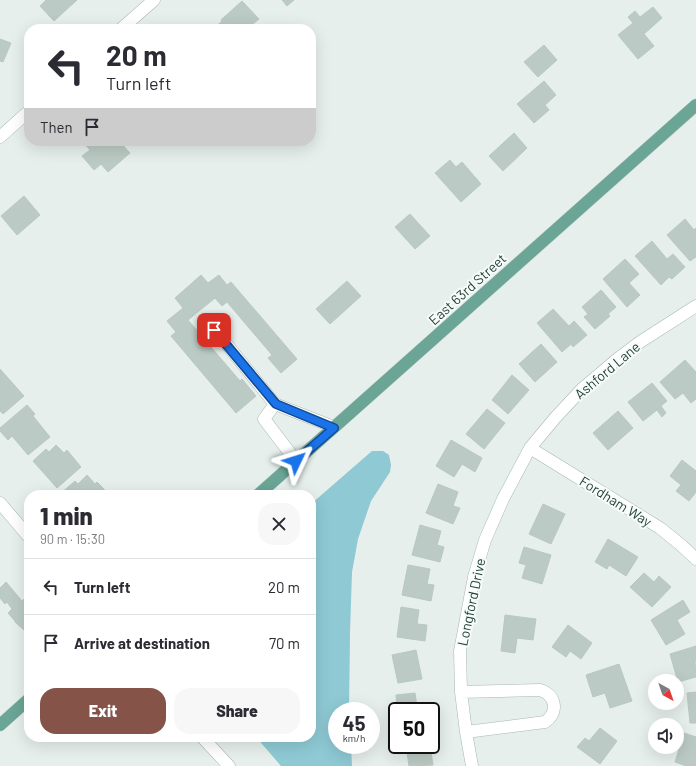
<!DOCTYPE html>
<html lang="en">
<head>
<meta charset="utf-8">
<style>
  :root { --surface:#fff; --page:#f7f7f7; --text:#2b2b33; --muted:#7c7c81; --line:#e1e1e2; --accent:#855347 }
  body { margin:0; font-family:Barlow,sans-serif; background:var(--page); color:var(--text); height:100vh; display:flex; flex-direction:column; font-size:15px; white-space:nowrap }
  * { box-sizing:border-box; margin:0 }
  p { font-size:13px; color:var(--muted) }
  .icon { flex:none; width:22px; height:22px; fill:none; stroke:currentColor; stroke-width:2; stroke-linecap:round; stroke-linejoin:round }
  .map { position:relative; flex:1; overflow:hidden }
  .details { position:absolute; left:24px; top:490px; width:292px; height:252px; display:flex; flex-direction:column; background:var(--surface); border-radius:16px; box-shadow:0 4px 16px #0002 }
  .details>* { flex:none }
  .top-card { position:absolute; left:24px; top:24px; width:292px; height:122px; border-radius:16px; box-shadow:0 4px 16px #0002; background:#fff; color:var(--text); overflow:hidden }
  .needle { width:26px; rotate:140deg }
  .buttons { position:absolute; left:648px; top:674px; display:grid; gap:8px }
  .buttons a { display:grid; place-items:center; width:36px; height:36px; border-radius:50%; background:var(--surface); box-shadow:0 4px 16px #0002; font-size:20px }
  .speed { position:absolute; left:328px; top:702px; display:flex; gap:8px; font-size:20px; font-weight:700; text-align:center }
  .speed>* { display:grid; place-content:center; width:52px; height:52px; border-radius:50%; background:var(--surface); box-shadow:0 4px 16px #0002; line-height:1 }
  .speed small { font-size:10px; font-weight:400 }
  .speed .limit { border:2px solid #111; border-radius:6px; background:#fff; color:#111 }
  .pin { position:absolute; display:grid; place-items:center; width:34px; height:34px; color:#fff; margin:-17px; border-radius:8px; box-shadow:0 2px 6px #0006 }
  .me { position:absolute; width:44px; margin:-22px; rotate:49deg; stroke-linejoin:round; filter:drop-shadow(0 0 3px #0008) }
  .turn { display:flex; align-items:center; gap:14px; height:84px; padding:0 16px; font-size:18px }
  .turn .icon { width:52px; height:52px; stroke-width:2.5 }
  .turn b { display:block; font-size:28px; line-height:34px }
  .then { display:flex; align-items:center; height:38px; padding:0 16px; background:#0003; gap:8px; font-size:15px }
  .round { display:grid; place-items:center; flex:none; width:42px; height:42px; border-radius:16px; background:var(--page) }
  .summary { display:flex; align-items:center; justify-content:space-between; height:68px; padding:0 16px }
  h1 { font-size:24px; font-weight:800; line-height:30px }
  .cta { display:flex; gap:8px; margin-top:auto; padding:8px 16px }
  .cta a { flex:1; height:46px; border-radius:16px; background:var(--accent); color:#fff; font-size:16px; font-weight:800; line-height:46px; text-align:center }
  .cta a+a { background:var(--page); color:var(--text) }
  ul { padding:0; list-style:none }
  li { display:flex; align-items:center; gap:12px; height:56px; padding:0 16px; border-top:1px solid var(--line) }
  li div { flex:1 }
  li b { display:block; font-size:15px }
  li em { font-style:normal }
  .map>svg:first-child { display:block }
  .water { fill:#8ec9d4 }
  .building { fill:#bbcac4; stroke:#b8c9c2 }
  .lines { fill:none; stroke-linecap:round; stroke-linejoin:round }
  .minor-casing { stroke:#a8b8b2; stroke-width:13 }
  .major-casing { stroke:#c2cac8; stroke-width:13 }
  .minor { stroke:#fff; stroke-width:12 }
  .major { stroke:#6aa596; stroke-width:12 }
  .route-casing { stroke:#114b97; stroke-width:10 }
  .route { stroke:#1a73e8; stroke-width:7 }
  .labels { text-anchor:middle; dominant-baseline:central; stroke-width:4; stroke-linejoin:round; paint-order:stroke }
  .street-label { font-size:14px; fill:#24423a; stroke:#f7fbf9 }
</style>
</head>
<body>
<div class="map">
<svg width="696" height="766" viewBox="0 0 696 766">
  <rect width="100%" height="100%" fill="#e6efeb"/>
  <path class="water" d="M372,451H383L389,455L391,465L390,472L371,501L358,539L352,572L350,633L349,711H337V745H351L352,766H281L256,737H311V504Z"/>
  <path class="building" d="M46,0H77L54,21L40,6Z
    M282,0H294L287,6Z
    M242,1L259,19L247,29H213L222,21L221,20Z
    M653,7L662,18L644,34L654,46L638,59L618,35L633,23L628,17L635,11L640,17Z
    M0,39L11,43L3,62L0,61Z
    M544,45L557,60L538,77L524,62Z
    M544,81L556,95L545,105L549,110L534,123L517,104Z
    M514,133L527,148L503,171L489,156Z
    M82,141H119L130,153L108,172L101,164L94,170L82,156L90,150Z
    M450,160L456,167L462,162L481,184L461,202L435,173Z
    M24,196L40,215L17,235L1,216Z
    M410,214L430,236L415,249L395,227Z
    M685,219L694,230L696,228V257L690,261L667,235Z
    M652,241L667,259L673,254L685,267L672,279L669,277L661,285L635,256Z
    M625,259L639,274L629,283L640,295L627,307L603,279Z
    M201,275L208,283L219,275L227,285L231,282L297,359L281,373L268,358L272,355L227,302L222,306L215,298L188,320L240,381L242,379L256,396L236,413L171,336L176,332L167,321L183,308L175,298Z
    M347,281L361,296L330,324L316,309Z
    M601,290L616,307L608,314L610,316L595,329L584,317L588,314L582,307Z
    M553,309L569,326L574,321L587,335L573,347L571,344L562,352L537,323Z
    M541,344L557,362L535,382L519,364Z
    M685,360L696,372V399L691,403L683,393L675,399L660,382Z
    M0,369L24,396L3,414L0,411Z
    M512,375L529,390L508,414L492,400Z
    M652,383L667,401L661,406L666,413L662,417L657,410L643,421L628,402Z
    M27,405L35,414L33,416L50,437L28,455L12,436L8,440L0,431V428Z
    M487,409L505,423L484,449L466,434Z
    M618,411L633,428L608,450L593,433Z
    M451,440L482,458L475,472L462,464L454,477L436,466Z
    M56,445L64,453L67,450L81,467L57,488L33,461L46,449L49,452Z
    M682,460L696,471V492L689,501L676,491L681,485L670,476Z
    M87,475L95,484L97,482L103,488L106,492L104,494L105,495L60,494L75,481L78,484Z
    M438,484L458,492L453,506L460,508L453,524L426,513Z
    M543,504L565,514L551,544L529,534Z
    M420,525L441,531L437,545L444,547L440,562L412,555Z
    M608,539L638,557L626,576L609,565L607,569L595,562Z
    M524,547L551,555L542,584L522,578L526,565L519,563Z
    M408,565L430,569L427,584L434,585L431,601L402,595Z
    M644,573L654,582L659,576L671,587L652,607L630,587Z
    M6,582L22,601L24,599L29,604V628L25,631L15,622V621L8,613L12,609L7,602L5,604L0,598V588Z
    M683,600L690,612L677,620L685,634L666,645L651,620Z
    M401,607L419,610L417,624L427,625L425,641L397,637Z
    M505,615L536,619L533,640L517,638L515,653L501,651Z
    M568,625L592,643L581,659L570,651L566,657L552,647Z
    M696,646V661H695L696,677L678,682L670,654Z
    M416,650L422,679L398,683L392,655Z
    M619,664L632,701L610,708L605,693L593,697L586,675Z
    M696,692V723H690L687,693Z
    M415,693L417,707L425,706V711H397L396,695Z
    M600,728L617,741L600,764L577,747L585,738L589,741Z
    M684,733L696,737V766H686L675,762Z
    M406,745H430L433,765L409,766Z"/>
  <g class="lines">
    <g class="minor-casing">
      <path id="minor" d="M121,29L154,0
        M0,137L29,111
        M215,330L275,404L334,427
        M275,404L264,419L296,461
        M530,448L660,528L681,545L696,559
        M0,503L29,537
        M461,692L540,690C556,695 559,712 545,722L466,732
        M202,737L229,766
        M472,766L466,732L461,692L460,651L474,577L485,540L503,499L530,448L555,418L582,389L615,361L640,342L696,306"/>
    </g>
    <g class="major-casing">
      <path id="major" d="M258,495L696,105
        M0,725L29,699"/>
    </g>
    <use href="#minor" class="minor"/>
    <use href="#major" class="major"/>
  </g>
  <g class="lines">
    <g class="route-casing">
      <path id="route" d="M214,330L276,404L334,428L296,461"/>
    </g>
    <use href="#route" class="route"/>
  </g>
  <g class="labels">
    <g class="street-label">
      <text transform="translate(467 289) rotate(-42)">East 63rd Street</text>
      <text transform="translate(607 370) rotate(-40)">Ashford Lane</text>
      <text transform="translate(616 501) rotate(32)">Fordham Way</text>
      <text transform="translate(471 602) rotate(-78)">Longford Drive</text>
    </g>
  </g>
</svg>
<div class="buttons">
<a><svg class="needle" viewBox="-14 -14 28 28"><path d="M0-13l5 13h-10z" fill="#e53935"/><path d="M0 13l5-13h-10z" fill="#7c7c81"/></svg></a>
<a><svg class="icon" aria-label="sound" viewBox="0 0 24 24"><path d="M4 9h4l5-4v14l-5-4H4zM17 9q2 3 0 6"/></svg></a>
</div>
<div class="speed"><div>45<small>km/h</small></div><div class="limit">50</div></div>
<div class="pin" style="left:214px;top:330px;background:#d93025"><svg class="icon" aria-label="arrive" viewBox="0 0 24 24"><path d="M6 21V4h12l-3 4 3 4H6"/></svg></div>
<svg class="me" style="left:296px;top:461px" viewBox="-20 -20 40 40"><path d="M0-17L14 15 0 8-14 15z" fill="#1a73e8" stroke="#fff" stroke-width="4"/></svg>
<div class="top-card">
<div class="turn"><svg class="icon" aria-label="left" viewBox="0 0 24 24"><path d="M17 20v-9H6M10 6l-5 5 5 5"/></svg><div><b>20 m</b>Turn left</div></div>
<div class="then">Then<svg class="icon" aria-label="arrive" viewBox="0 0 24 24"><path d="M6 21V4h12l-3 4 3 4H6"/></svg></div>
</div>
<section class="details">
<div class="summary"><div><h1>1 min</h1><p>90 m · 15:30</p></div><a class="round"><svg class="icon" aria-label="close" viewBox="0 0 24 24"><path d="M6 6l12 12M18 6L6 18"/></svg></a></div>
<ul>
<li><svg class="icon" aria-label="left" viewBox="0 0 24 24"><path d="M17 20v-9H6M10 6l-5 5 5 5"/></svg><div><b>Turn left</b></div><em>20 m</em></li>
<li><svg class="icon" aria-label="arrive" viewBox="0 0 24 24"><path d="M6 21V4h12l-3 4 3 4H6"/></svg><div><b>Arrive at destination</b></div><em>70 m</em></li>
</ul>
<div class="cta"><a>Exit</a><a>Share</a></div>
</section>
</div>
</body>
</html>
